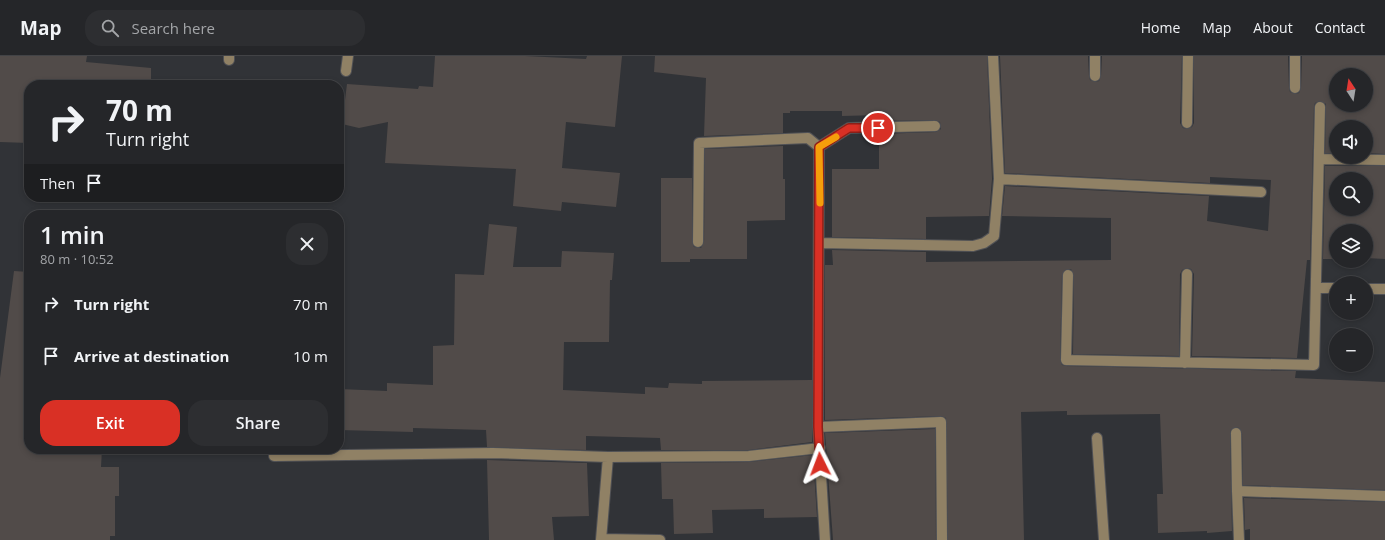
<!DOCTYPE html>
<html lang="en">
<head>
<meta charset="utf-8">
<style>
  :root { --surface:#252629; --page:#2d2e31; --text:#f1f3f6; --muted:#a3a5a8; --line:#424346; --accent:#d93025 }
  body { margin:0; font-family:"Open Sans",sans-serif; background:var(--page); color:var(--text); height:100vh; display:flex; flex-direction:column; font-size:15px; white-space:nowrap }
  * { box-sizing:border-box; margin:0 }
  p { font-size:13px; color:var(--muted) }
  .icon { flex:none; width:22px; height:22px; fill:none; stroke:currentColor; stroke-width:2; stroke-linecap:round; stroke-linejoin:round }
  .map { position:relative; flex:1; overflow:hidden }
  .details { position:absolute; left:24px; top:154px; width:320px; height:244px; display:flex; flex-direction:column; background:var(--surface); border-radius:16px; box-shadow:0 2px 6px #0003,0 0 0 1px var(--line) }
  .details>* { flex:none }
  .banner { position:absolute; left:24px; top:24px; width:320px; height:122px; border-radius:16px; box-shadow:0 2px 6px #0003,0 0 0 1px var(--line); background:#252629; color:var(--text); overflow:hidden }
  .needle { width:26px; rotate:348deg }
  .tools { position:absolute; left:1329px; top:12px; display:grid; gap:8px }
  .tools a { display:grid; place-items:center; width:44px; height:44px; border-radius:50%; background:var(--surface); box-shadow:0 2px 6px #0003,0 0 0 1px var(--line); font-size:20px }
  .pin { position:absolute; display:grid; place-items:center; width:34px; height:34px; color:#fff; margin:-17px; border:2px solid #fff; border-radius:50%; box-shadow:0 1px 4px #0007 }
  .me { position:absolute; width:44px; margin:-22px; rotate:357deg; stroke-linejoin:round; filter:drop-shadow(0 0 3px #0008) }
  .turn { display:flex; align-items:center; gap:14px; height:84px; padding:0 16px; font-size:18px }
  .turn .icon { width:52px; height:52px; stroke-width:2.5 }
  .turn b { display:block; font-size:28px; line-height:34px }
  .then { display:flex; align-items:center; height:38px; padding:0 16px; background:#0003; gap:8px; font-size:15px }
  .round { display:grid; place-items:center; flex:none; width:42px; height:42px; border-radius:16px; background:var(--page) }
  .head { display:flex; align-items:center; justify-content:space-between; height:68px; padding:0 16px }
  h1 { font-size:24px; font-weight:600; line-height:30px }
  .action { display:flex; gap:8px; margin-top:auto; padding:8px 16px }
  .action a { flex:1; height:46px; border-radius:16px; background:var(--accent); color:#fff; font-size:16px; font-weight:600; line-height:46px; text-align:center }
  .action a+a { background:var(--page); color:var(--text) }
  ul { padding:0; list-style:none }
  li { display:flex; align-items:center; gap:12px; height:52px; padding:0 16px }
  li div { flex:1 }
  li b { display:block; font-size:15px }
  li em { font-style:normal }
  header { display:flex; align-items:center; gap:24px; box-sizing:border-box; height:56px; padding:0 20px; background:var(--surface); border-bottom:1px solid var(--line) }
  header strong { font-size:19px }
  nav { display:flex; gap:22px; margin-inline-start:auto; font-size:14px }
  .search { width:280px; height:36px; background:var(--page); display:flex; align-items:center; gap:10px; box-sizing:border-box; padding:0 14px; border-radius:16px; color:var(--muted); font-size:15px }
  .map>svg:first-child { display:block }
  .building { fill:#514b49; fill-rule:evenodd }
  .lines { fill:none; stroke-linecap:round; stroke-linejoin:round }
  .minor-casing { stroke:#505155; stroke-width:12 }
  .minor { stroke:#908165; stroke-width:10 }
  .route-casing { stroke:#8d1f18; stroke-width:10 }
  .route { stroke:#d93025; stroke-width:7 }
  .slow { stroke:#f59e0b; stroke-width:7 }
</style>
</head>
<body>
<header>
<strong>Map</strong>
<div class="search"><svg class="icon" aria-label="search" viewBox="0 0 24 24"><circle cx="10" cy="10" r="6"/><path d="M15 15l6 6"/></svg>Search here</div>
<nav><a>Home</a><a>Map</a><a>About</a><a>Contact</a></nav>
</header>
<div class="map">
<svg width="1385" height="484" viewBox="0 0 1385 484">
  <rect width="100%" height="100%" fill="#313337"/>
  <path class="building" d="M0,0H87L86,6L151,12V29H29V87L0,86Z
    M435,0H525L586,3L587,0H622L615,71L566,66L562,112L620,117L616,151L562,146L561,155L513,150L516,113L385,107L388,66L359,72L342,68L347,28L418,33L419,30L433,31Z
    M655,0H987L992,123L989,160L926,161V183L832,181V113H879V78L936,76L941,73L940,66L935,64L880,65V59L842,60V55H790V57H783V77L704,80L706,22L654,16Z
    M1000,0H1088L1089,20L1090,24L1095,26L1099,25L1101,20L1102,0H1182L1180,67L1183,72L1187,73L1192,71L1194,67V0H1288L1289,32L1290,36L1295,38L1299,37L1301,32L1302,0H1385V98L1366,97V71H1336V97H1325L1326,48L1320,45L1315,47L1314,50L1310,204H1307L1297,302L1192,300L1194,218L1191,213L1187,212L1182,214L1180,218L1179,300L1073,298L1074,219L1071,213L1065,214L1062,219L1060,304L1062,309L1066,310L1296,315L1295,322L1385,326V434L1243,429L1242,377L1239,372L1236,371L1231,374L1230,377L1232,475L1207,477V475L1158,477L1157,438H1163L1160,358L1067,359V355L1021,356L1024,484H948L946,362L941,360L825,364V209H833L832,194L926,196V206L1111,204V162L1002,160L1005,130L1209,140L1207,165L1268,175L1271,124L1210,121V127L1005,117ZM1336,19H1366V49H1336Z
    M783,90V123H785V164L747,165V203H690V206H661V122H692V186L694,191L701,192L704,186L705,93Z
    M1325,110H1385V203L1366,202V175H1336V203H1323ZM1336,123H1366V153H1336Z
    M489,168L517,171L513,211H561L562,195L614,197L612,224H610L609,286H564L563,334L645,338V331L668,332L669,327L702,328V325L812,324V386L749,394H661L660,382L586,380V394L487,391L486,374L413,372V376L339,374V333L387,335V327L433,329V290L454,289L455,218L484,219Z
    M14,215L29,216V393H102L101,411H119V440H115V480H110V484H0V322Z
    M935,373L936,484H833L825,377Z
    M813,399L817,461L764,462V453L712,454L713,477L674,478L673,443H662L661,407L749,406Z
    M487,404L587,407L589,460L552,461L554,484H489Z
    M1244,442L1385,446V484H1250V473L1245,474Z"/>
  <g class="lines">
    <g class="minor-casing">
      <path id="minor" d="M993,0L999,123
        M1295,0V32
        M229,4V0
        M346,15L348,0
        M1095,20V0
        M1187,67L1188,0
        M819,91L849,72L935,70
        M1319,103L1385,104
        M698,186L699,87L808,82L819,91L818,371L825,484
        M820,187L973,190L984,187L994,180L999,123L1261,136
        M1068,219L1066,304L1314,309L1320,51
        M1316,232H1336
        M1366,233H1385
        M1185,307L1187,218
        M818,371L941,366L942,484
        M1236,377L1237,435
        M1097,382L1104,484
        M274,400L493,397L608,401L749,400L820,392
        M601,483L660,484
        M601,484L608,401
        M1239,484L1237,435L1385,440"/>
    </g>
    <use href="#minor" class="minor"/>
  </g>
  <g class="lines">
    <g class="route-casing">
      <path id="route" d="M820,408L818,371L819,91L849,72H878"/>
    </g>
    <use href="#route" class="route"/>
    <path class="slow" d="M820,147L819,91L836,81"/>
  </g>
</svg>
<div class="tools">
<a><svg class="needle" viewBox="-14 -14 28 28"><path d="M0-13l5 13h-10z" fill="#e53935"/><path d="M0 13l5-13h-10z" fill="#a3a5a8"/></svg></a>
<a><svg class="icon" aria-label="sound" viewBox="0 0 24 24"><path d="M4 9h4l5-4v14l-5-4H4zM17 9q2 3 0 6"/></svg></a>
<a><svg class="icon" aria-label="search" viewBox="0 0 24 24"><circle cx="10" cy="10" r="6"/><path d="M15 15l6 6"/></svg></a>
<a><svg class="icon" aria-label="layers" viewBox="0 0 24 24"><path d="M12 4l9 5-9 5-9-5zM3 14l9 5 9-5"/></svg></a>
<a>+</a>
<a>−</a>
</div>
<div class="pin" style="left:878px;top:72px;background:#d93025"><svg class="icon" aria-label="arrive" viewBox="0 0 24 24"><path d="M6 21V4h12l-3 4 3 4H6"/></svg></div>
<svg class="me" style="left:820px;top:408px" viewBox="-20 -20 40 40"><path d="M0-17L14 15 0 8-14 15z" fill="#d93025" stroke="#fff" stroke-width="4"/></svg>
<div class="banner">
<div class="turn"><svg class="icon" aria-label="right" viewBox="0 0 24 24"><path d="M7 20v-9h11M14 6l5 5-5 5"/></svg><div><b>70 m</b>Turn right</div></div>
<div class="then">Then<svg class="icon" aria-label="arrive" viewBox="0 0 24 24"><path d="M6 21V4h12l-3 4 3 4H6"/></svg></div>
</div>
<section class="details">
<div class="head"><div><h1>1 min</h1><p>80 m · 10:52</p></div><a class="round"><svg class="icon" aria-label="close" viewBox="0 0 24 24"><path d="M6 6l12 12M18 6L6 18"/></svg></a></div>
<ul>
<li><svg class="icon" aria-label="right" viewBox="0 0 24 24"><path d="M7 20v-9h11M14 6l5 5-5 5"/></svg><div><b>Turn right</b></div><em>70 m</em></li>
<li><svg class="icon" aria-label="arrive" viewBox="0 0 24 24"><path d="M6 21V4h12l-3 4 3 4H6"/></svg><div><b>Arrive at destination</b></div><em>10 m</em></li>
</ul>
<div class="action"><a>Exit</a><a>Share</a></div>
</section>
</div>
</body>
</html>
